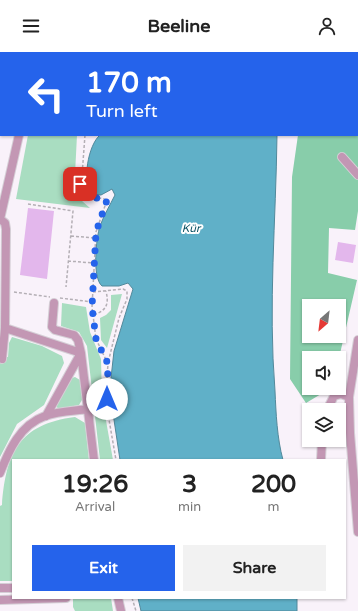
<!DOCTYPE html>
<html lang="en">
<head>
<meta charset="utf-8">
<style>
  :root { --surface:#fff; --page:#f2f2f2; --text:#222; --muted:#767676; --accent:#2563eb }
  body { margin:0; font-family:"Varela Round",sans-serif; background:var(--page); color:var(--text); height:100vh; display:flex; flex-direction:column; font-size:15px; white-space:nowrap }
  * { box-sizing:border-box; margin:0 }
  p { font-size:13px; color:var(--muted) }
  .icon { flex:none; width:22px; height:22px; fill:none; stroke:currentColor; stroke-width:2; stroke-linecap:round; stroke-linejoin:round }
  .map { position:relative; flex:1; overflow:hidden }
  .sheet { position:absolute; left:12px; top:407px; width:334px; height:140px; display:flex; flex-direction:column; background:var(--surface); border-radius:0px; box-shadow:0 1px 3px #0004 }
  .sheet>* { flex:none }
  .hud { position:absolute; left:0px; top:0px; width:358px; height:84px; box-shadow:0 1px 3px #0004; background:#2563eb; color:#fff; overflow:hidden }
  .needle { width:26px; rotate:208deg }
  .controls { position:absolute; left:302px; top:247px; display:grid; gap:8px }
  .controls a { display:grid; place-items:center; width:44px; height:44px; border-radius:0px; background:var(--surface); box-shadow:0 1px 3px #0004; font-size:20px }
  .pin { position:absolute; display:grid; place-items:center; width:34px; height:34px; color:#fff; margin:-17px; border-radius:8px; box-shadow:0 2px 6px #0006 }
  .me { position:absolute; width:44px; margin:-22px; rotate:0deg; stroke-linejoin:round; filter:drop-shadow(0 0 3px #0008) }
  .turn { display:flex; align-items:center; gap:14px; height:84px; padding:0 20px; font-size:18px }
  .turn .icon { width:52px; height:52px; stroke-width:2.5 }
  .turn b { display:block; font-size:28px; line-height:34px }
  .eta { display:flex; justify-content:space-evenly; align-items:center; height:68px; text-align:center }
  .eta b { font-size:24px; font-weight:800; line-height:28px }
  .action { display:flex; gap:8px; margin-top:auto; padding:8px 20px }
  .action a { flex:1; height:46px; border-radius:0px; background:var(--accent); color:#fff; font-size:16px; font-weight:800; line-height:46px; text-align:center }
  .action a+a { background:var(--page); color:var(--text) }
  header { display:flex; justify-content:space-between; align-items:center; height:52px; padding:0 20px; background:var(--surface); font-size:18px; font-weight:800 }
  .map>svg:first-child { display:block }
  .green { fill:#a9ddc1 }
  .forest { fill:#88cdaa; fill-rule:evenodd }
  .water { fill:#60b0c8; stroke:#52899b }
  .building { fill:#e3b7ec }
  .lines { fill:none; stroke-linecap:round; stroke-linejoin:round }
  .minor-casing { stroke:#d5cfd6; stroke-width:10 }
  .path { stroke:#b4afb5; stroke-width:1.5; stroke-dasharray:3 2; stroke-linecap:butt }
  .minor { stroke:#c397b4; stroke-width:8 }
  .route { stroke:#2563eb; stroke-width:7; stroke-dasharray:0 12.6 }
  .labels { text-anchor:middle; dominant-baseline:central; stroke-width:4; stroke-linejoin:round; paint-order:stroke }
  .water-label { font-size:11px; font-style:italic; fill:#054e60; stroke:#fff }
</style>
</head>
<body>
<header><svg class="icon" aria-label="menu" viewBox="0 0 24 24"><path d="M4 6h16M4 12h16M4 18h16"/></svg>Beeline<svg class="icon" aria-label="person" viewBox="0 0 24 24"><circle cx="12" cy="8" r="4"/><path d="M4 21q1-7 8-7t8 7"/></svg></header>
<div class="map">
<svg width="358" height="559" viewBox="0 0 358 559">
  <rect width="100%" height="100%" fill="#f9f2fa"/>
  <path class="green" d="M28,83H77L74,142L90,156L16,147Z
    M122,242L107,296L101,288L100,266L106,263L111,258V243Z
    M62,251L86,255L90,280L101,307L102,346L113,408H100L87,294L79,280L61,274Z
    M12,285L42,294L62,304L64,311L44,353L17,372L0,405V305H8L9,291Z
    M75,325L80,328L83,346L79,353L58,357L56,353L72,326Z
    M75,365L85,371L89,408H13V529H0V454L2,453C6,401 19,372 75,365Z
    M73,546H111L113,559H75L73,555Z"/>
  <path class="forest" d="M311,0H358V159L355,178L329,176L328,221L357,228L339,306H309V336H324L321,342L306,351L290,327L292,125L298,83H357V1ZM309,254H339V284H309Z"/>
  <path class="water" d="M92,0H290L92,1Z
    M100,83H277C276,168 268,253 275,339C276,361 277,386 283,408H120L110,341L111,326L114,299L133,237L128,231L119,234H102C92,226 96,186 100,174C104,163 110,153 115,143L112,137L101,143L91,142C82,130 88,93 100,83Z
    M138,546H297V559H141Z"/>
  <path class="building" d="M28,156L54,159L47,227L20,223Z
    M338,190L356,193L353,211L335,208Z"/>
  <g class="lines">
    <g class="minor-casing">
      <path id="minor" d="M10,1V0
        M39,1V0
        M0,33L1,30
        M342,105L358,123
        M0,167L5,171L6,177L5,276L2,307
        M0,167L19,83
        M5,276L81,301L94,408
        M358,288L349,345L350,381L358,480
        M327,358L334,344L341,342L349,345
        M46,364L81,301L78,288L74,283L55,278L52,275L54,251
        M321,408L322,388
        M0,421C9,398 20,373 45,364C58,359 74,359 88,357
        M0,536H13
        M118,546L121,559
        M0,548L66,546"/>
    </g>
    <path class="path" d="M86,1V0
      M85,83L81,137C87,150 97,143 107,148L96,180L92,255L96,287L108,312L106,338L107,356L116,408
      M28,152L73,159L66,235
      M71,184L95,186
      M68,209L94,211
      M14,240L50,245
      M93,240L123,237L127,239V247L119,266L108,311
      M60,246L92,250
      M94,263C107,258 109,252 106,239
      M132,546L136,559"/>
    <use href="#minor" class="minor"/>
  </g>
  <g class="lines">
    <path class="route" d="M80,132C82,152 96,143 107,148L96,180L92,255L96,287L108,312L107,347"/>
  </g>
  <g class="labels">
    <g class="water-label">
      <text x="191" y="176">Kür</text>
    </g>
  </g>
</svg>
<div class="controls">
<a><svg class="needle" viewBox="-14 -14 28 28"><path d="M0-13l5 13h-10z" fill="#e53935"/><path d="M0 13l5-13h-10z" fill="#767676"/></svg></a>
<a><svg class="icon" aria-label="sound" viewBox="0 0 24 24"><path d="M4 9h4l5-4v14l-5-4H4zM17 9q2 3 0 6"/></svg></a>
<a><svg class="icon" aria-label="layers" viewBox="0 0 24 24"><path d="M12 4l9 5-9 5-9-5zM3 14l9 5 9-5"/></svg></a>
</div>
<div class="pin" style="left:80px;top:132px;background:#d93025"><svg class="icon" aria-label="arrive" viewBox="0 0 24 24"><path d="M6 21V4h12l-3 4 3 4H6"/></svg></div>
<svg class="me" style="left:107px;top:347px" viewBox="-20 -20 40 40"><circle r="19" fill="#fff"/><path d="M0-13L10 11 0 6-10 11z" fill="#2563eb"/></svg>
<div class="hud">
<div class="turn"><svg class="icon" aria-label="left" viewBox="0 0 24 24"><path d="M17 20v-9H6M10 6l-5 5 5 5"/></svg><div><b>170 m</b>Turn left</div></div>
</div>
<section class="sheet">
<div class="eta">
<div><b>19:26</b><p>Arrival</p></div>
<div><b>3</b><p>min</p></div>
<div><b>200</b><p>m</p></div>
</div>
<div class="action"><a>Exit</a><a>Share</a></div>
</section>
</div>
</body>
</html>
